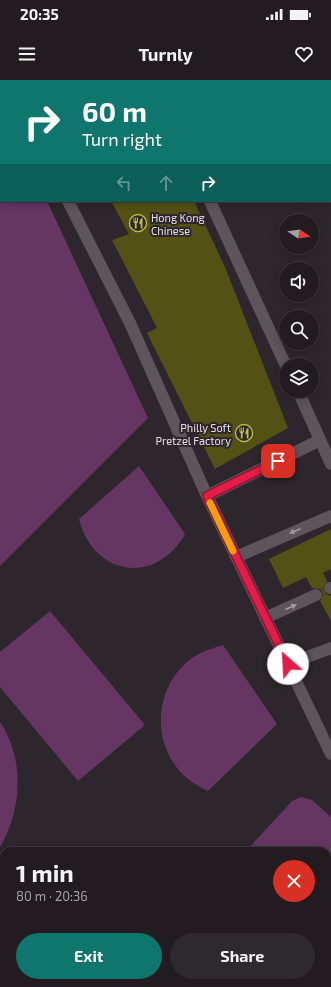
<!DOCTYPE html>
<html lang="en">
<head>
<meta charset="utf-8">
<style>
  :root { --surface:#221c21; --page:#2e292e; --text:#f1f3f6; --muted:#a2a1a5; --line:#3f3a3f; --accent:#0f766e }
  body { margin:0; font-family:"Exo 2",sans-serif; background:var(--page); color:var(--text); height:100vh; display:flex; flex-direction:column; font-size:15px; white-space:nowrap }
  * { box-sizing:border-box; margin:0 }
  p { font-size:13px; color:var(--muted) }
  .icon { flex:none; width:22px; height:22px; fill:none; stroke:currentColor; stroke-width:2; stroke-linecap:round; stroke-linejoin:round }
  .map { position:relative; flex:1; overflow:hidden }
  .sheet { position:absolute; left:0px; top:767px; width:331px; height:140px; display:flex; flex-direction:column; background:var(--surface); border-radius:12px 12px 0 0; box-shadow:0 2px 10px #0003,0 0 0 1px var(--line) }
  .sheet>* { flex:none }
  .top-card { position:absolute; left:0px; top:0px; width:331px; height:122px; box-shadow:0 2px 10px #0003,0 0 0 1px var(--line); background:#0f766e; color:#fff; overflow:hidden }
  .needle { width:26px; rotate:103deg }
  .controls { position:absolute; left:279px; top:134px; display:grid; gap:8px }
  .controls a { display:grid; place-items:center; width:40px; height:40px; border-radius:50%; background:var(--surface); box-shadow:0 2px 10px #0003,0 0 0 1px var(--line); font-size:20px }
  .pin { position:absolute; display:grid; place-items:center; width:34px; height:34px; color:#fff; margin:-17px; border-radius:8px; box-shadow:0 2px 6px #0006 }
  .me { position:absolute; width:44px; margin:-22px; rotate:334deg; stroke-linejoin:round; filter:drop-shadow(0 0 3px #0008) }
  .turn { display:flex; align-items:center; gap:14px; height:84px; padding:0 16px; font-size:18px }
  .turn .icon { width:52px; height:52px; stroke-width:2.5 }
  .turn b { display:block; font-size:28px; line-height:34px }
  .lanes { display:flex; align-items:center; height:38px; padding:0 16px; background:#0003; justify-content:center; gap:20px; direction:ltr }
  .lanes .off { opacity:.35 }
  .round { display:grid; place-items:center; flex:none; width:42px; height:42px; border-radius:21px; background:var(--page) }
  .overview { display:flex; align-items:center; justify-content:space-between; height:68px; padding:0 16px }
  h1 { font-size:24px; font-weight:700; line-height:30px }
  .button { display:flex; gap:8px; margin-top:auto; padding:8px 16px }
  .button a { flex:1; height:46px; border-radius:24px; background:var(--accent); color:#fff; font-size:16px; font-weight:700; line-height:46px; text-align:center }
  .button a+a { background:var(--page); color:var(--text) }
  .status { display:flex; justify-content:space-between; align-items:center; height:28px; padding:0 20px; background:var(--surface); direction:ltr }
  .status svg { height:11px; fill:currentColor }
  header { display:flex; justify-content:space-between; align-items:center; height:52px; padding:0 16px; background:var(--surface); font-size:18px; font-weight:700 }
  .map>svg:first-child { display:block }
  .green { fill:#643661 }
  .building { fill:#535113 }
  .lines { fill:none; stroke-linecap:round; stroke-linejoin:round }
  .service { stroke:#5d545c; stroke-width:12 }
  .secondary { stroke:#5d545c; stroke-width:22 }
  .oneway { fill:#a099a0 }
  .route-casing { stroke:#92132f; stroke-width:10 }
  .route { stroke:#e11d48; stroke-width:7 }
  .slow { stroke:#f59e0b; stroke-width:7 }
  .labels { text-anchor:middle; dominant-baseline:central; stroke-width:4; stroke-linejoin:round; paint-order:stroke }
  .poi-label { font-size:11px; fill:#e3dee3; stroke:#2d262c; text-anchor:start }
</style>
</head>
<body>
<div class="status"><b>20:35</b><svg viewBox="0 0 49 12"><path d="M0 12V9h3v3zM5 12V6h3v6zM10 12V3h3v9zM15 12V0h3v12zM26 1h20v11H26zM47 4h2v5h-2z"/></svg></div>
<header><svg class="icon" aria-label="menu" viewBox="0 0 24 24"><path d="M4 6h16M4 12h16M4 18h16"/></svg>Turnly<svg class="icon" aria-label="heart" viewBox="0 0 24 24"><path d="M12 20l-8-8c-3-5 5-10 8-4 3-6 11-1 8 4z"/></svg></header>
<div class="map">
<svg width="331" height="907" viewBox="0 0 331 907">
  <rect width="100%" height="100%" fill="#2d262c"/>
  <path class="green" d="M0,33L1,121H47L148,338L0,486Z
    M139,386L185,454C156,506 93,496 79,439Z
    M50,531L145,645L78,701L0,607V572Z
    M223,565L277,644L208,711C195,705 183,697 175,685C150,651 159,599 195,576C203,571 213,568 223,565Z
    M0,642C25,679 22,730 0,767Z
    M301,717L312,720L331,737V790L327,794V771H246L292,721Z
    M4,780V825L0,821V784Z
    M125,903H196L200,907H121Z
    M214,903H285L281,907H219Z"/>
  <path class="building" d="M111,121H194L225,187L288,348L215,389L147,253L157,248L112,160L129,154Z
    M331,449V489L323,493L327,501L323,508L326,514L331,516V541L320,521L323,515L321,509L312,508L306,497L283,508L269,479Z"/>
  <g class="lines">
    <path class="service" d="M7,0V1
      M155,0V1
      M320,0V1
      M330,62L331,68
      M68,121L130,243L207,416L331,674
      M210,121L286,286
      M298,311L331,384
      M207,416L320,360
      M236,477L331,436
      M330,508H331
      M265,538L316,515
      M288,584L331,568"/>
    <path class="secondary" d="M327,881L331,872
      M314,907L316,903"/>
  </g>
  <defs><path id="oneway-solid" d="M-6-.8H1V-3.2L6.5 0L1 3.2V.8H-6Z"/></defs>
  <g class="oneway">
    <use href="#oneway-solid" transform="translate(295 451) rotate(157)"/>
    <use href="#oneway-solid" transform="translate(291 527) rotate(-25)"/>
  </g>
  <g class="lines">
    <g class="route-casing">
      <path id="route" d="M278,381L207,416L288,584"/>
    </g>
    <use href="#route" class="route"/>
    <path class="slow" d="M210,423L233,471"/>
  </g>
  <defs>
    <g id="restaurant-ring" transform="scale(0.9)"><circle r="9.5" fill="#2d262c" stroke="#c2bd3f" stroke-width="1.5"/><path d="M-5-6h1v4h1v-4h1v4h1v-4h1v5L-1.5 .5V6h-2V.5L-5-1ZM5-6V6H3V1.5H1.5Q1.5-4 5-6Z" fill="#c2bd3f"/></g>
  </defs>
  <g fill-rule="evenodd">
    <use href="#restaurant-ring" x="138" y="143"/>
    <use href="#restaurant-ring" x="244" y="353"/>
  </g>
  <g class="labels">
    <g class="poi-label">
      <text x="151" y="137">Hong Kong<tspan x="151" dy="13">Chinese</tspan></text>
      <text x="231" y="347" text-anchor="end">Philly Soft<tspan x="231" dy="13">Pretzel Factory</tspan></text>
    </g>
  </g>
</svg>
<div class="controls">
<a><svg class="needle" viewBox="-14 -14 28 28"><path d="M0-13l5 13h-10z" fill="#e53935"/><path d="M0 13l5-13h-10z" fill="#a2a1a5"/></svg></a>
<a><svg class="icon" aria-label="sound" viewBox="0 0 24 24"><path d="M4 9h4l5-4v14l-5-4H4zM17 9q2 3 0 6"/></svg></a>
<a><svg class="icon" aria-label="search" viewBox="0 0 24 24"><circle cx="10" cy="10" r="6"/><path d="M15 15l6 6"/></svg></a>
<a><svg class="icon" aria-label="layers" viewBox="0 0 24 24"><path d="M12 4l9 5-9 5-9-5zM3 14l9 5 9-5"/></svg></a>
</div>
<div class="pin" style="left:278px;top:381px;background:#d93025"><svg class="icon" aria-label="arrive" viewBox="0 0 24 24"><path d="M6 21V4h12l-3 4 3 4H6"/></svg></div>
<svg class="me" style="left:288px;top:584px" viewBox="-20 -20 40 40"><circle r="19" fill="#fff"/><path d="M0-13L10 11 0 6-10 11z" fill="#e11d48"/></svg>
<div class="top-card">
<div class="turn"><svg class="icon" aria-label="right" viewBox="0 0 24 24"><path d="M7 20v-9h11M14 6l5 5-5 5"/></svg><div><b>60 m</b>Turn right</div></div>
<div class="lanes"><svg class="icon off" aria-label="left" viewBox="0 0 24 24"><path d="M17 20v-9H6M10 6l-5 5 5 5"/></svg><svg class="icon off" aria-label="ahead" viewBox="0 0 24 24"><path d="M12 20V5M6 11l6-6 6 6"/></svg><svg class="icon" aria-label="right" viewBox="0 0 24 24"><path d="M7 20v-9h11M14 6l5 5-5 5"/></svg></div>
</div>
<section class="sheet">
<div class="overview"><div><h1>1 min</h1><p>80 m · 20:36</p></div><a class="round" style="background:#d93025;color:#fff"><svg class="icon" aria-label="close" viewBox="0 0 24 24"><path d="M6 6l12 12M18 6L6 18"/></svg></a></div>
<div class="button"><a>Exit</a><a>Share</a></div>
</section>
</div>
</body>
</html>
